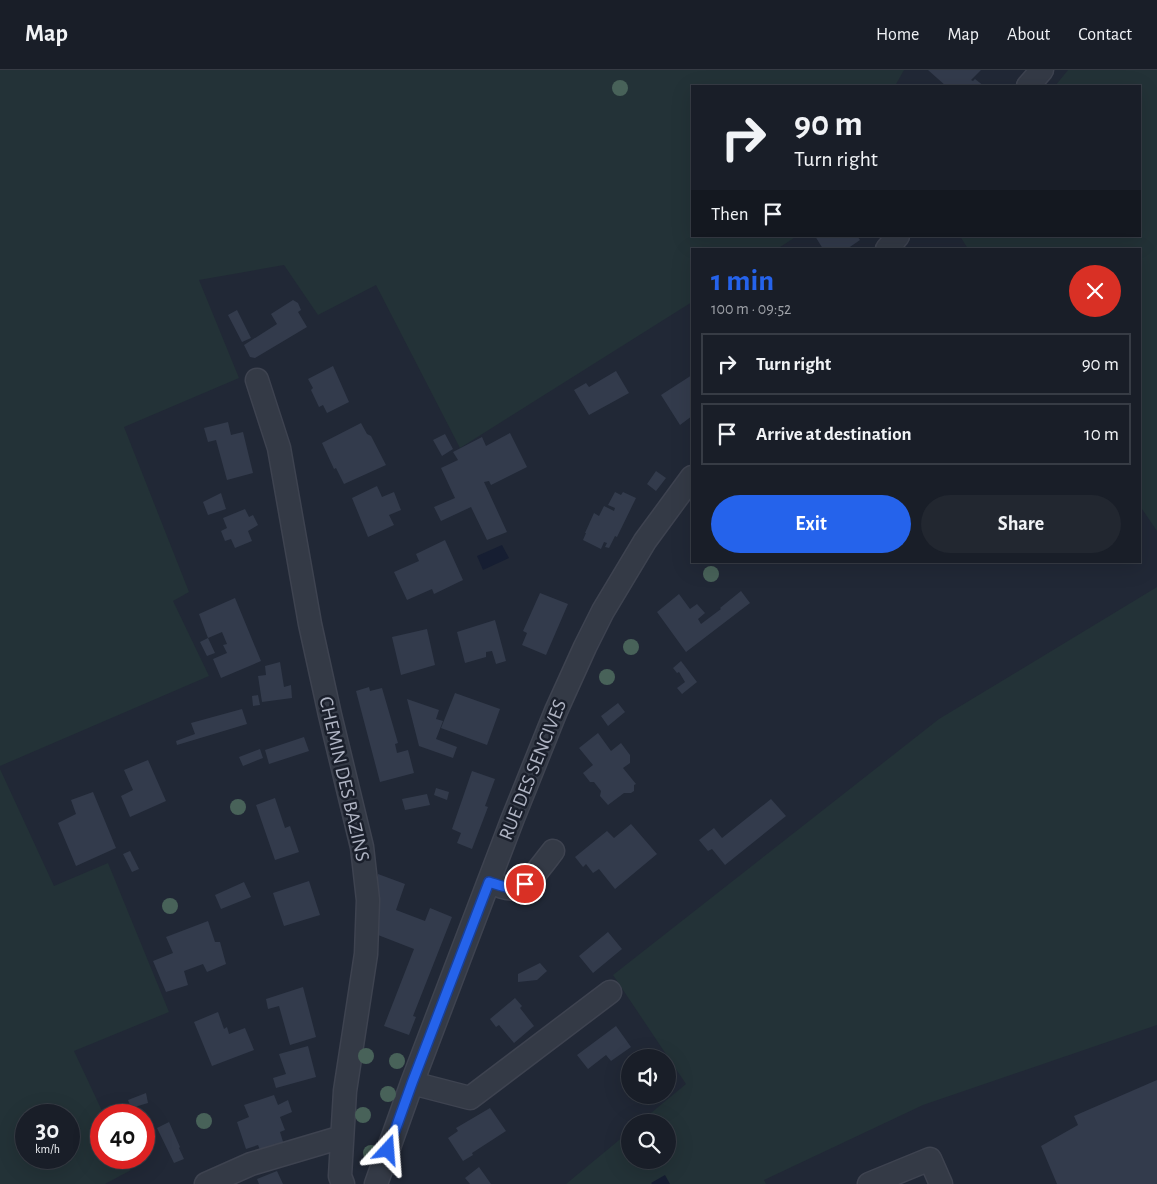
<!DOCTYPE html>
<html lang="en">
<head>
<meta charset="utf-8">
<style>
  :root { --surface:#191e28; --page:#222730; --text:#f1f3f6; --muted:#9fa2a8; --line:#373c45; --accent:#2563eb }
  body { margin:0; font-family:"Alegreya Sans",sans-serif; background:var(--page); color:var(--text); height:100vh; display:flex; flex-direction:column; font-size:19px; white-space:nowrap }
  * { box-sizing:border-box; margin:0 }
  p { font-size:16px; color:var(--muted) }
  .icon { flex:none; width:28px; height:28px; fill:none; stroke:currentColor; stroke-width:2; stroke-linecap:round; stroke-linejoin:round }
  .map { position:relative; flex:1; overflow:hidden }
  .details { position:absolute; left:691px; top:178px; width:450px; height:315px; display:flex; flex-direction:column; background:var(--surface); border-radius:0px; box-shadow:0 5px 20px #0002,0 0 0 1px var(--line) }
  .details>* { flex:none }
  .banner { position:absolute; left:691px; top:15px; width:450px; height:152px; border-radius:0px; box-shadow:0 5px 20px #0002,0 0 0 1px var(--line); background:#191e28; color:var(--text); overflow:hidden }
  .fabs { position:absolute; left:621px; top:979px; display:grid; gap:10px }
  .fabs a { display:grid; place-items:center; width:55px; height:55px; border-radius:50%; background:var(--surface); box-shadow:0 5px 20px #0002,0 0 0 1px var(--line); font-size:25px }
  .speed { position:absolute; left:15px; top:1034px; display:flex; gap:10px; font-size:25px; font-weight:700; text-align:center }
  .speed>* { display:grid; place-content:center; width:65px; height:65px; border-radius:50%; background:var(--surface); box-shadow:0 5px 20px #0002,0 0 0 1px var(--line); line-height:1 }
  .speed small { font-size:12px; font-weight:400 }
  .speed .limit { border:8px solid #d22; background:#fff; color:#111 }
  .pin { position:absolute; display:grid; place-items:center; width:42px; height:42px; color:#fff; margin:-21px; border:2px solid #fff; border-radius:50%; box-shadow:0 1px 5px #0007 }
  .me { position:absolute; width:55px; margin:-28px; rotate:19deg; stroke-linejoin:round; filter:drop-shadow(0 0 4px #0008) }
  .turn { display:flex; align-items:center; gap:18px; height:105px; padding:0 20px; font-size:22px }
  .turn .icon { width:65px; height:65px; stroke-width:2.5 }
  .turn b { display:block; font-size:35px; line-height:42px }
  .then { display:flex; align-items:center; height:48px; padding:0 20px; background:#0003; gap:10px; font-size:19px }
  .round { display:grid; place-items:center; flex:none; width:52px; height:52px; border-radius:26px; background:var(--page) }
  .headline { display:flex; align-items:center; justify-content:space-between; height:85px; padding:0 20px }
  h1 { font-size:30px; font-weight:600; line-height:38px; color:var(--accent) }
  .action { display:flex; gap:10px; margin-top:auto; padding:10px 20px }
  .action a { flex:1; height:58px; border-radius:30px; background:var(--accent); color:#fff; font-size:20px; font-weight:600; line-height:58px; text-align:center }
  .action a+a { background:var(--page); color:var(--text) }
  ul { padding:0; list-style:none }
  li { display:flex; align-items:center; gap:15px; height:62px; margin:0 10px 8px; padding:0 10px; border:2px solid var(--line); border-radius:0px }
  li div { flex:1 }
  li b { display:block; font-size:19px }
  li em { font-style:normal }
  header { display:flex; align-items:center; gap:30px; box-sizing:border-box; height:70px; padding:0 25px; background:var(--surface); border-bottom:1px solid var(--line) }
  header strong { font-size:24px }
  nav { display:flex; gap:28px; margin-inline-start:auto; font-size:18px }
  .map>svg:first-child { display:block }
  .green { fill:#233237; fill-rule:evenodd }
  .water { fill:#161e32 }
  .building { fill:#333b4c }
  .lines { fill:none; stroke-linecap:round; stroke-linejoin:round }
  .minor-casing { stroke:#3e4350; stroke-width:25 }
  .minor { stroke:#343a46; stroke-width:22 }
  .tree { fill:#486259 }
  .route-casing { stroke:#184099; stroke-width:12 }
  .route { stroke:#2563eb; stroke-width:9 }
  .labels { text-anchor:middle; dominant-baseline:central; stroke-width:5; stroke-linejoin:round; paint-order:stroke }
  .street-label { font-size:20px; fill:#afb4c3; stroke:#1a1f2b }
</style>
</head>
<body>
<header>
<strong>Map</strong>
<nav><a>Home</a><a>Map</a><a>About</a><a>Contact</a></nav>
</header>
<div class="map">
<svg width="1157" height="1114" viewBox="0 0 1157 1114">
  <rect width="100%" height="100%" fill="#212836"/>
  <path class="green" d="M0,0H904L895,16H692V166H797L777,179H692V232L460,378L376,215L318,245L284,195L199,210L239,308L124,357L189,522L173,531L209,606L0,696Z
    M1068,0H1157V461L1140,436V179H968L960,166H1140V16H1055Z
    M1157,517V955L923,1035L764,1110L766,1114H566L630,1061V1090H668V1052H640L686,1014L613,905L939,649Z
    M0,699L54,816L108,793L169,942L74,981L104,1045H101V1088H125L131,1100L105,1114H0ZM26,1045H69V1088H26Z"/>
  <path class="water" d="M502,475L509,488L483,500L477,486Z
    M665,1105L670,1114H652L651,1113Z"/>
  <path class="building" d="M928,0H981L971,10L973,11L975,9L984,16H946Z
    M815,166H857L860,170L847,179H823Z
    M293,230L298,233L301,240L298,242L307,257L255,288L250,287L244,275L277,254L271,244Z
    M237,240L251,268L242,272L228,245Z
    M333,296L349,332L327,343L323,335L319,337L311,320L313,318L308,309Z
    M616,301L629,323L589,345L574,320L586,313L589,317Z
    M692,305V346L680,355L661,325Z
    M228,352L231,365L243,362L253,403L227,410L216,370L208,372L204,358Z
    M361,353L367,364L371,366L386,395L344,414L336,398L334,399L322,373Z
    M510,363L527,397L491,415L489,411L484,412L507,462L487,470L471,437L441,451L434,437L455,428L441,398L458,390L453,382L482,367L486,376Z
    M445,364L453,379L442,386L433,370Z
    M656,401L666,408L656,421L647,414Z
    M377,416L382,427L394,422L401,440L389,445L394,455L368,467L352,428Z
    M615,422L621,425L623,422L636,428L617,467L615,466L609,478L605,477L607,473L604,472L601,479L583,470L586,463H585L594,443L599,446L604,436L614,441L615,438L608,435Z
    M221,423L226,439L208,445L203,432Z
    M245,439L249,447L253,445L258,455L248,461L252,471L235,478L231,469L225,471L221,461L227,458L223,448Z
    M445,470L463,510L434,524L432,519L407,530L394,502L419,491L416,484Z
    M741,521L750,533L686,582L657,542L679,524L690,539L697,534L705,543L698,549L701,554L721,539L720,538Z
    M540,523L568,534L546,585L522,575L527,563L523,561Z
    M235,528L261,591L221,608L213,589L227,583L223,575L227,574L222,562L208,568L199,544Z
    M495,550L506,591L496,594L492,581L486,582V587L465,593L457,562Z
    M427,559L435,595L401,605L392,567Z
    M208,568L215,583L207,586L200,572Z
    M681,591L697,612L682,624L677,618L685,612L679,602L677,603L673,598Z
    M280,592L284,617L291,615L292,628L262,632L258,606L266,605L265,596Z
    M369,617L370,621L382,618L398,673L395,674L397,683L408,680L414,703L380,712L356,621Z
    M455,623L500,639L487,675L441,658Z
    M258,625L260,635L253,636L252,626Z
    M407,629L439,640L436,649L443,651L436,669L457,677L453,688L419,676Z
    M618,633L625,642L608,656L601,646Z
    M242,639L247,654L177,675L176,671L195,664L191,653Z
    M598,663L611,681L621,673L630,685V693L623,698L636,714L634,715V721L631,723H624L608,735L600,726L601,721L594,712H590L583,703L593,695L579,678Z
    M304,667L309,681L269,694L265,680Z
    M260,679L263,688L243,696L239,687Z
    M148,690L166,731L130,747L121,726L133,720L124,700Z
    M472,701L495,709L485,736L488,737L472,779L457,773L461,763L452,759Z
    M436,718L449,722L447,730L434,725Z
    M93,722L116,778L76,796L58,753L76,744L71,730Z
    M427,724L430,735L405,740L402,729Z
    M275,728L285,758L290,756L299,782L275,790L256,735Z
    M771,729L786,746L725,795L712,779L708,781L699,770L714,758L722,768Z
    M631,754L657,784L615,819L599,799L593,803L586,794L583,797L575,787L607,761L614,768Z
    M130,781L139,799L132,802L123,784Z
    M378,804L405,814L396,840L425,851L430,838L452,847L413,946L416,947L409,965L384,956L414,879L378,865Z
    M309,811L320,845L284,856L273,823Z
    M244,812L251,827L221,839L215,825Z
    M208,851L215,872H220L226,894L207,902L203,894L184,901L188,915L166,922L153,891L173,883L166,867Z
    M608,862L622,879L593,903L579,886Z
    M540,893L547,901L537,910L518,912V904Z
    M303,917L316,967L290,975L279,936L268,939L266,929Z
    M515,928L522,936L520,938L534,956L514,973L499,955L496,957L490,949Z
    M218,942L224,959L227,957L229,964L245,958L254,980L212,996L194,952Z
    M616,956L631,977L611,991L606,985L588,999L577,985Z
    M308,976L316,1007L276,1018L273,1008L286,1004L279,984Z
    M630,1002V1014L625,1004Z
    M1157,1010V1114H1057L1041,1076L1078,1055L1074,1046Z
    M146,1023L148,1033L131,1038L128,1030Z
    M274,1025L278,1035L288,1030L292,1042L280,1047L285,1060L280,1062L285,1078L262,1085L258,1075L246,1079L237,1052L249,1047L244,1035Z
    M490,1038L506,1061L472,1083L473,1085L463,1091L448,1068L458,1061L456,1058Z
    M169,1052L180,1077L179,1078L184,1089L174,1093L157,1058Z
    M479,1097L484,1104L491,1114H470L465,1108Z
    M277,1101L283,1114H259L257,1109Z"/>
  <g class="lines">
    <g class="minor-casing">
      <path id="minor" d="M1028,16L1042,0
        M887,179L898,166
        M257,310L279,378L310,554L330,645L362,777L368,830L366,884L345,1021L340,1106L343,1114
        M489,811C497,815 507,820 516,818C528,816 545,791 553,781
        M412,1013L470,1028L610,922
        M206,1114L251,1094L342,1067
        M376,1114L412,1013L513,748L556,641L585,577L603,541L645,471L692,407
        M869,1114L930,1089L941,1114"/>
    </g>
    <use href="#minor" class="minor"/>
  </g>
  <g class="tree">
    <circle cx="620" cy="18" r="8"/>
    <circle cx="711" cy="504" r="8"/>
    <circle cx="631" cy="577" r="8"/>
    <circle cx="607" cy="607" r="8"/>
    <circle cx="238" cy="737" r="8"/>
    <circle cx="170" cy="836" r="8"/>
    <circle cx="366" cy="986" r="8"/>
    <circle cx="397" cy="991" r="8"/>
    <circle cx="388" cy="1024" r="8"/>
    <circle cx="363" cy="1045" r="8"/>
    <circle cx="204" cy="1051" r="8"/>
    <circle cx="371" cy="1083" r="8"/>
  </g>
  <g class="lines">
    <g class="route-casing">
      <path id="route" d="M388,1080L412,1013L489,812C502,816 512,821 525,814"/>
    </g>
    <use href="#route" class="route"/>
  </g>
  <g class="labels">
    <g class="street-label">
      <text transform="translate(533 700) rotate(-68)">RUE DES SENCIVES</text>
      <text transform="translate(344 709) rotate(77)">CHEMIN DES BAZINS</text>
    </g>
  </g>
</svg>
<div class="fabs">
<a><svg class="icon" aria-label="sound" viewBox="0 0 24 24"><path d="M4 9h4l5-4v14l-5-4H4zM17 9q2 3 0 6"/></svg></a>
<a><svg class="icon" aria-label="search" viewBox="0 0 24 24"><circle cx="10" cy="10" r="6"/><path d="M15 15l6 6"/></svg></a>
</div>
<div class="speed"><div>30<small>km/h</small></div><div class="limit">40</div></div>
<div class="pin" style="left:525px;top:814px;background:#d93025"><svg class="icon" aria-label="arrive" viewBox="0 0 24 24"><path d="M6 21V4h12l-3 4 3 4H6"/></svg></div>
<svg class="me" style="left:388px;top:1080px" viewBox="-20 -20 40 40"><path d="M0-17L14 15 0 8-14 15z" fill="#2563eb" stroke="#fff" stroke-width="4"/></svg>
<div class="banner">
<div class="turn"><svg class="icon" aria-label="right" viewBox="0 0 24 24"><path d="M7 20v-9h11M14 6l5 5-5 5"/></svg><div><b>90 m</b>Turn right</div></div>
<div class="then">Then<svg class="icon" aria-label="arrive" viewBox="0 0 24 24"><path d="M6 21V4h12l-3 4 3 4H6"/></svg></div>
</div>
<section class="details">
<div class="headline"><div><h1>1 min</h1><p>100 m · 09:52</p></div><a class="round" style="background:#d93025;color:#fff"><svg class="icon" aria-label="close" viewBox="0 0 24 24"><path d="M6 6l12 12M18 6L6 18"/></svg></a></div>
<ul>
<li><svg class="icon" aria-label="right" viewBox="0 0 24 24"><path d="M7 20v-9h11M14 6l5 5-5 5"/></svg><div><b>Turn right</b></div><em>90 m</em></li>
<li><svg class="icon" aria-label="arrive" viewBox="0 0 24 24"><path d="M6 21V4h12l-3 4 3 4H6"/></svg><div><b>Arrive at destination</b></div><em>10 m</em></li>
</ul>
<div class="action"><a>Exit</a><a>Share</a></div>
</section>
</div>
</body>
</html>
